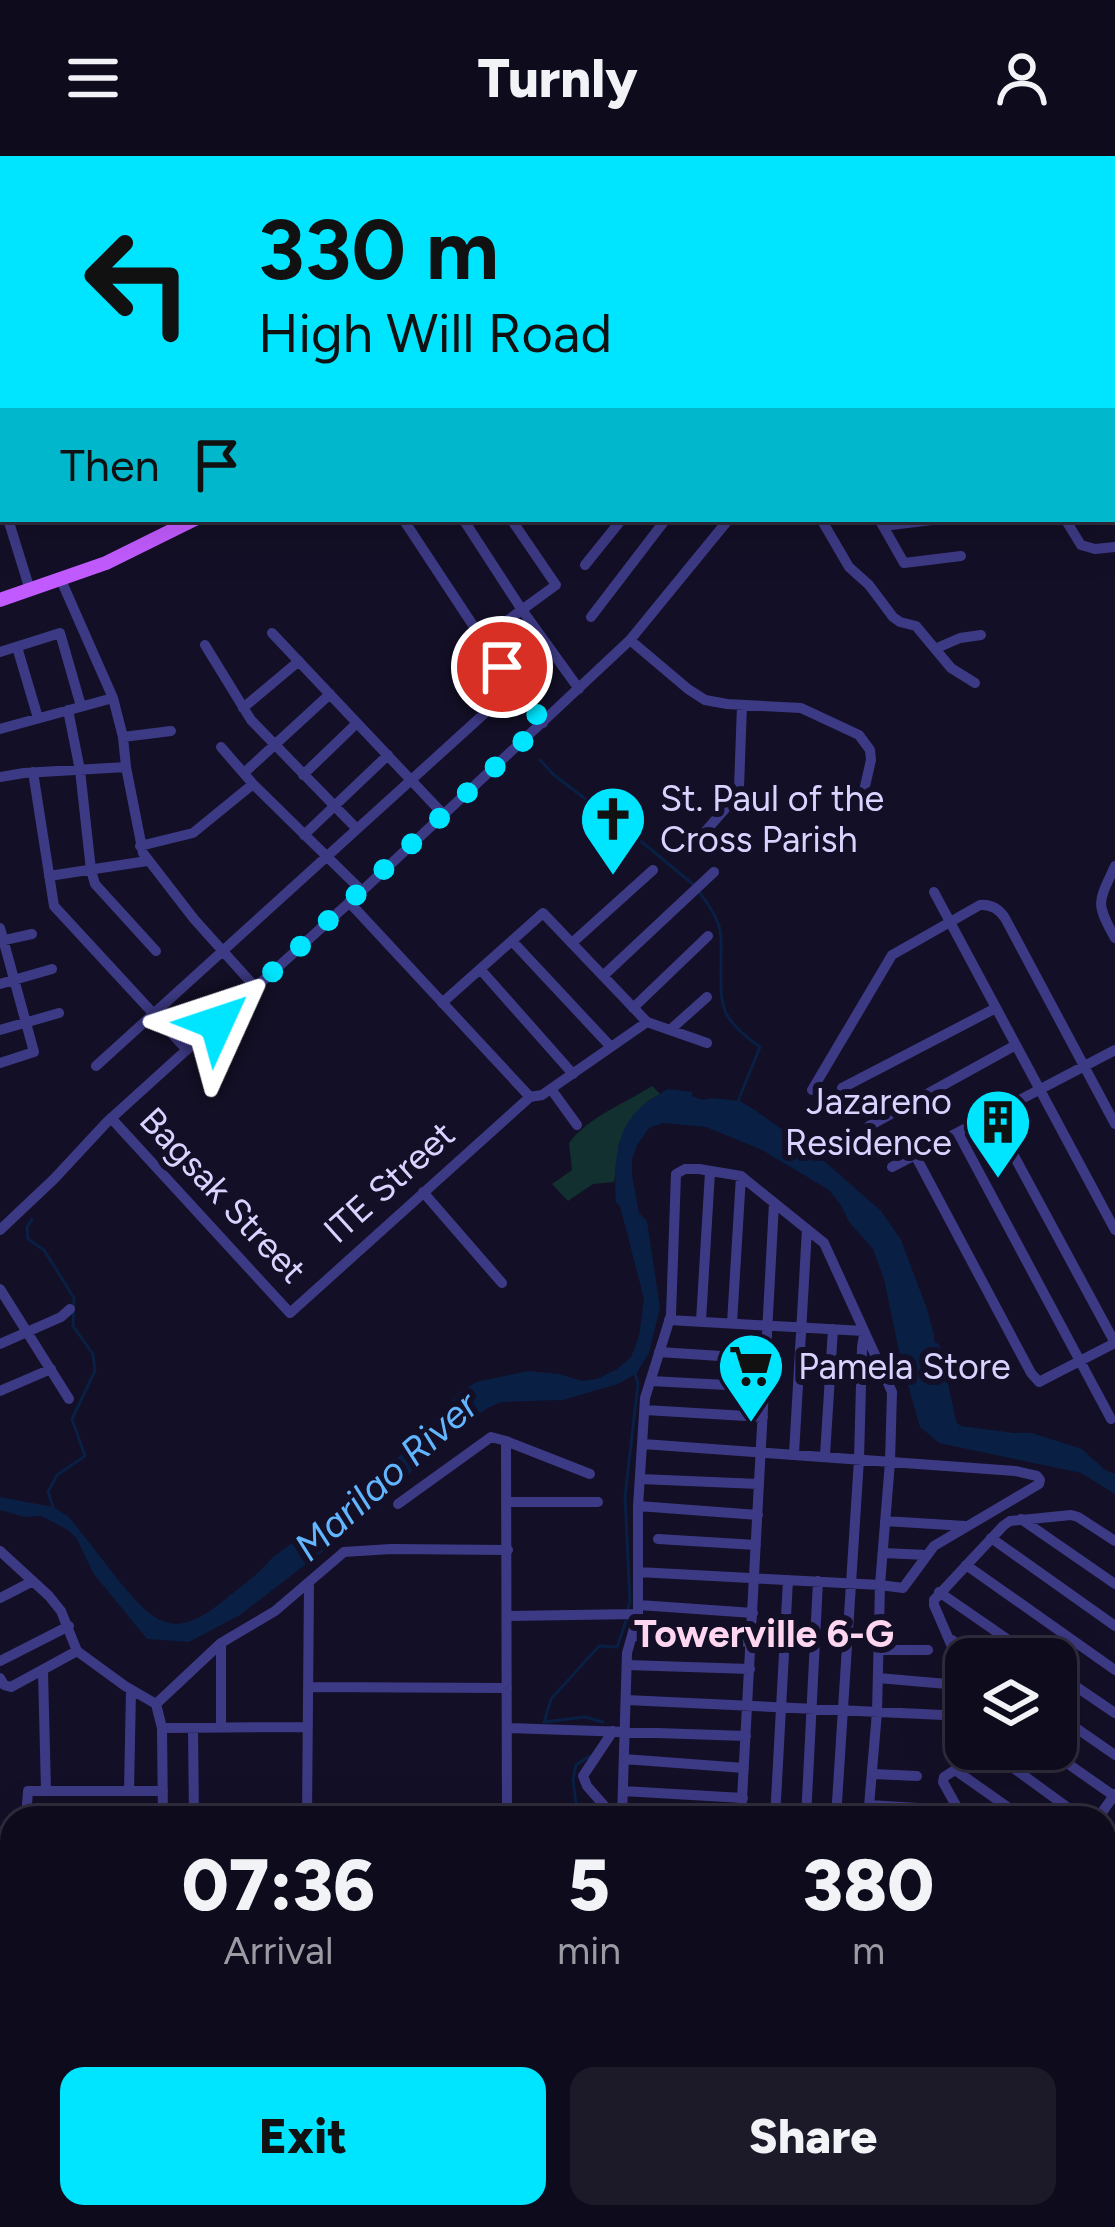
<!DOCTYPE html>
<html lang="en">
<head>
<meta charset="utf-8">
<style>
  :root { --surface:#0e0b1c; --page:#1c1929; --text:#f1f3f6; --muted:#9b9ba3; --line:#2e2b3b; --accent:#00e5ff }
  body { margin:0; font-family:Figtree,sans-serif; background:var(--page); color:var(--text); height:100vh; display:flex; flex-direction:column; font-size:45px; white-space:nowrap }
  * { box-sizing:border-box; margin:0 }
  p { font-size:39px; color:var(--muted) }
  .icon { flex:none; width:66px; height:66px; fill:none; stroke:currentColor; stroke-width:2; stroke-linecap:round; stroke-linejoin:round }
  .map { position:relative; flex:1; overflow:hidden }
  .details { position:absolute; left:0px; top:1650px; width:1116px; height:423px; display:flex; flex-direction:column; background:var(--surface); border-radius:36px 36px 0 0; box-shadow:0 12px 48px #0002,0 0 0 3px var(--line) }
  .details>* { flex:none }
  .guide { position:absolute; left:0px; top:0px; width:1116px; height:366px; box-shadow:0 12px 48px #0002,0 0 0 3px var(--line); background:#00e5ff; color:#111; overflow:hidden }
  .buttons { position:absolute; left:945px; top:1482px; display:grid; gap:24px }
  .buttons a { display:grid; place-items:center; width:132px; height:132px; border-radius:24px; background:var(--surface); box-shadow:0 12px 48px #0002,0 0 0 3px var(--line); font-size:60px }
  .pin { position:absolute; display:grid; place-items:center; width:102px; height:102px; color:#fff; margin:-51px; border:6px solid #fff; border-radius:50%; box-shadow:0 3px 12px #0007 }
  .me { position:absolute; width:132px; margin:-66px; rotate:48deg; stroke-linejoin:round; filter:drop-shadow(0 0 9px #0008) }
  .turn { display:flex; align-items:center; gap:42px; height:252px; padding:0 60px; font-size:54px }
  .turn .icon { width:156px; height:156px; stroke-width:2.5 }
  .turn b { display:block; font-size:84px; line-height:102px }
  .then { display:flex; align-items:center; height:114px; padding:0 60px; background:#0003; gap:24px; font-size:45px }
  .eta { display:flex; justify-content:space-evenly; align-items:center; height:204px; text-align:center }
  .eta b { font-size:72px; font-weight:800; line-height:84px }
  .cta { display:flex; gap:24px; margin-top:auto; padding:24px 60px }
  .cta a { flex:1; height:138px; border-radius:24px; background:var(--accent); color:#111; font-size:48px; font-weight:800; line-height:138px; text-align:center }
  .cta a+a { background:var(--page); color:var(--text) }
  header { display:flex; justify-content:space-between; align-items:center; height:156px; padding:0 60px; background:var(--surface); font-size:54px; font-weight:800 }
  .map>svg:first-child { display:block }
  .green { fill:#12302f }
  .water { fill:#0a1f44 }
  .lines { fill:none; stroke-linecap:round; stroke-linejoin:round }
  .stream { stroke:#0a1f44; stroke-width:3 }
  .river { stroke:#0a1f44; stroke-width:16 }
  .minor { stroke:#3d3a85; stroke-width:10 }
  .major { stroke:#c25bff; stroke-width:14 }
  .route { stroke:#00e5ff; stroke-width:21; stroke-dasharray:0 37.8 }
  .labels { text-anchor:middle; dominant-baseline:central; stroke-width:12; stroke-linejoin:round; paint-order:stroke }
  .poi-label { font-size:36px; fill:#d9d4ff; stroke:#130f26; text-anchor:start }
  .street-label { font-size:36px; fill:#d9d4ff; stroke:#130f26 }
  .water-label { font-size:39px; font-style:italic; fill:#62b6ff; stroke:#130f26 }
  .neighbourhood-label { font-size:39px; font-weight:bold; fill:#ffd6f0; stroke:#130f26 }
</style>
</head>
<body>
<header><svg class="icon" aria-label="menu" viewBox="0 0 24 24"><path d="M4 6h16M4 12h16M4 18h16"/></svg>Turnly<svg class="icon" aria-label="person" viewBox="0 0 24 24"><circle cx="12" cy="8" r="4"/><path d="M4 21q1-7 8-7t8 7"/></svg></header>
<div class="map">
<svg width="1115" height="2071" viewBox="0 0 1115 2071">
  <rect width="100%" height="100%" fill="#130f26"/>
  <path class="green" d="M652,930L660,938L648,945L619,987L614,1026L593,1028L568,1045L552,1028L572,1014L569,987C588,961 624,948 652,930Z"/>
  <path class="water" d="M667,933L693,936L691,940L703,944L712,942L740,945L755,954L815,997L881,1055L901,1084L927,1153L934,1179L940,1244L950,1261L961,1270L1014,1277H1032L1082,1293L1105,1314L1115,1318V1338L1081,1317L939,1287L920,1271L901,1205L884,1123L873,1093L849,1066L841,1049L829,1034L762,994L706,971L663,967L649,972L637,989L632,1003V1019L639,1057L647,1065L660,1152L649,1197L636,1218L618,1228L563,1244L501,1246L486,1253L456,1274L419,1307L375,1355L240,1459L189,1486L147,1483L93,1417L77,1383L68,1374L41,1360L24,1361L0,1354V1341L53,1351L68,1360C84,1380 100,1400 115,1420C156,1470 174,1487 229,1440C244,1428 259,1418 272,1402L366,1331L423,1278L458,1238L476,1226L528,1215L559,1218L582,1225L597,1223L617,1213L631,1201L639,1180L644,1143L620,1050L616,1047C614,1017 614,979 636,956C645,946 656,941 667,933Z"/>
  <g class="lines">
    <path class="stream" d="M141,0V3
      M540,604L554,619L592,648
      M595,651L626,673
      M631,677L694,729
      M699,736C707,746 715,757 719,770C722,779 721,789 721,799C721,848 716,860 760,891L738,945
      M32,1063L27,1071L28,1083L44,1094L74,1142L73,1170L93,1198L95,1215L72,1263L85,1300L57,1319L48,1336L53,1351
      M628,1452L630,1446L625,1340L638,1228L635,1217
      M603,1566L585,1561L544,1566L551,1543L599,1490L617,1491L626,1465
      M578,1662L573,1624L576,1609L590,1600"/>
    <path class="river" d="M933,1194L949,1271L952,1273"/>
    <path class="minor" d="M213,0L214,3
      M709,0L710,3
      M880,0L882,3
      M243,3L249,0
      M857,3L862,0
      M962,3L969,0
      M984,3L985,0
      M1113,29H1115
      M0,76L3,79
      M1113,77H1115
      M1113,311L1115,310
      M0,339L3,348
      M8,363L30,434
      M403,363L482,483L543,567
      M463,363L522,454L579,533
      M821,363L849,411L869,429L893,461L900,466L916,470L951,512L975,527
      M879,363L904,407L961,400
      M1065,363L1081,389L1095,393L1115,391
      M883,370L940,363
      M585,409L622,363
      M61,424L113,542L123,581L126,611L143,697L194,763L256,832
      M591,461L666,363
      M272,477L443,658
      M482,483L556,429L511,363
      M630,484L688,533L705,544L727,548L801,552L859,579L870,594L871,604L863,639
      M205,489L251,564L357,673
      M17,491L38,562
      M937,492L960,482L981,479
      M0,496L60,477L81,550
      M243,552L299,505
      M68,554L80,614L91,714L95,728L156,795
      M0,573L113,542
      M123,581L171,575
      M221,591L253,628L362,735
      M33,616L54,750L187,894
      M244,617L330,538
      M303,619L357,567
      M0,621L24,617L126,611
      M704,677L731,646L739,632L742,549
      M304,679L388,599
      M140,690L193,677L253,628
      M1115,710C1098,747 1095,746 1115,782
      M49,720L147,705
      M934,736L1115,1074
      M349,746L530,941
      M0,772L34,896L0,907
      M0,785L32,778
      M512,785L611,891
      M572,787L653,714
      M480,813L573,918
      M603,820L714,716
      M0,828L52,813
      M442,847L543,757L647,866L707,887
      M633,852L708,780
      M0,874L59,857
      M670,874L707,841
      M96,910L485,557
      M842,932L996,852
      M551,933L577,969
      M812,934L892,799L980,749C991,748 999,753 1005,762L1115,968
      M992,959L1115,1187
      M111,962L290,1157L530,941L542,939L647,866
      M869,970L1016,889
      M958,977L1111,1263
      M915,999L1031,1217L1039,1226L1115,1187
      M892,1011L1115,894
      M423,1036L502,1127
      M0,1074L54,1023L107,966L362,735L630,484L729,363
      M0,1133L69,1243
      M669,1164L863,1175
      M701,1165L710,1016
      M732,1167L741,1020
      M0,1188L61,1161L70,1153
      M659,1196L766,1203
      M651,1225L764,1231
      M0,1235L51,1213
      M645,1254L763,1261
      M506,1285L590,1318
      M794,1298L807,1073
      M825,1299L833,1173
      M640,1323L759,1328
      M507,1346H598
      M398,1348L491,1281L506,1285L507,1662
      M638,1350L758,1359
      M1021,1363L1115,1428
      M885,1365L965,1370
      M991,1382L1115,1470
      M658,1383L756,1389
      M0,1395L49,1440L61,1455L77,1495L125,1530L156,1548L162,1572L163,1662
      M883,1397L927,1399
      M966,1409L1115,1514
      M638,1416L880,1429L903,1432L934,1390L1039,1328L1040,1324L1037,1320L1015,1315L643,1288
      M939,1436L1036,1503
      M0,1442L33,1425
      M639,1449L753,1457
      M507,1460L638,1458
      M634,1480L751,1486
      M952,1484L979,1503
      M878,1494H928
      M0,1505L69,1470
      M627,1509L750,1513
      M43,1515L46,1635
      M1056,1517L1115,1557
      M0,1522L4,1529L11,1531L77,1495
      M878,1522L947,1528
      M966,1523L934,1449V1444L1003,1370L1010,1365L1071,1359L1078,1361L1115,1385
      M308,1531L507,1532
      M626,1544L943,1559
      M156,1548L221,1487L275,1455L344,1396L391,1393L508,1394
      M1056,1558L1115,1599
      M162,1572L308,1571
      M193,1572L194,1662
      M221,1572V1487
      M507,1572L746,1580
      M613,1575L583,1620L587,1630L615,1662
      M1047,1593L1114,1640
      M997,1600L1082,1662
      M624,1603L744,1612
      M955,1614L1023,1662
      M873,1618L917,1620
      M129,1635L131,1534
      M623,1635L743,1642
      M869,1649L935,1653
      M26,1662L28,1635H163
      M307,1662L309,1427
      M622,1662L627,1497L638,1458V1350L645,1242L671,1159L676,1018L685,1013H699L741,1020L824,1087L892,1236L890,1306L880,1429L877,1556L868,1662
      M741,1662L774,1047
      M775,1662L788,1424
      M806,1662L818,1425
      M836,1662L859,1303L862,1191L864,1179
      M963,1662L943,1626L944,1621L955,1614L997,1600L994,1593
      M1098,1662L1115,1638
      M1104,1725L1115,1709
      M0,1726L12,1740
      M1104,1785L1115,1769
      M0,1808H12
      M1104,1844L1115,1829
      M1104,1906L1115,1891
      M0,1926H12
      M1104,1969L1115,1953
      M0,2039H12
      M15,2061V2071
      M48,2061V2071
      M76,2061V2071
      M103,2061V2071
      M132,2061V2071
      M225,2061V2071
      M399,2061L400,2071
      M567,2061L574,2071
      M718,2061L720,2071
      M162,2071V2061
      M196,2071V2061
      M252,2071V2061
      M276,2071V2061
      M306,2071L307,2061
      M426,2071L453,2061
      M511,2071L525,2061
      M620,2071L625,2061"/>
    <path class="major" d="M428,0L429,3
      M611,0L613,3
      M751,3L757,0
      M0,444L106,407L195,363"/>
  </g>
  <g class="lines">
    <path class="route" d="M217,867L543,567L502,511"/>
  </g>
  <defs>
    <g id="church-pin" transform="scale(3.45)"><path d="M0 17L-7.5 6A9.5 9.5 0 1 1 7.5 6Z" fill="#00e5ff" stroke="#130f26"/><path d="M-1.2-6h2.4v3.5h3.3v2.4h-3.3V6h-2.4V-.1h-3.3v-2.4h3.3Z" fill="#111"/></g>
    <g id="building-pin" transform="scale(3.45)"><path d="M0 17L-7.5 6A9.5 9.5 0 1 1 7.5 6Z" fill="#00e5ff" stroke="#130f26"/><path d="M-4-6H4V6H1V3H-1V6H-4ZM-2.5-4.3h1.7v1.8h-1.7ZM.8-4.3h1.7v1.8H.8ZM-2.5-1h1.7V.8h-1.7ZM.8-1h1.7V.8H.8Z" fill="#111"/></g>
    <g id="supermarket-pin" transform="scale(3.45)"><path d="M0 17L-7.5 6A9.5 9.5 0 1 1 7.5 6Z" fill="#00e5ff" stroke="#130f26"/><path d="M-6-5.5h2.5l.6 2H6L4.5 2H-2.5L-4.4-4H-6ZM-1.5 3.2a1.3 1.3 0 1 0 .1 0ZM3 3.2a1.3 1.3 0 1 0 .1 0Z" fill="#111"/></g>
  </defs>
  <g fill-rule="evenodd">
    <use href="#church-pin" x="613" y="663"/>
    <use href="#building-pin" x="998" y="966"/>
    <use href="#supermarket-pin" x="751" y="1210"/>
  </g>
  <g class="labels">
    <g class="poi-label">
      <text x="660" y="642">St. Paul of the<tspan x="660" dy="41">Cross Parish</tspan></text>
      <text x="952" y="945" text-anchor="end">Jazareno<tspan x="952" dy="41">Residence</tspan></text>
      <text x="798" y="1210">Pamela Store</text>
    </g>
    <g class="street-label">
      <text transform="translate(389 1026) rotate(-42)">ITE Street</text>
      <text transform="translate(223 1039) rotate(47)">Bagsak Street</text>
    </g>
    <g class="water-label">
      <text transform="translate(386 1320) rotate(-42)">Marilao River</text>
    </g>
    <g class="neighbourhood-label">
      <text x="764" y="1477">Towerville 6-G</text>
    </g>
  </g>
</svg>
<div class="buttons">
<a><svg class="icon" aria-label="layers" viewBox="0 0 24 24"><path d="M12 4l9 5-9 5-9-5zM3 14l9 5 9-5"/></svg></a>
</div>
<div class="pin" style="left:502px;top:511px;background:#d93025"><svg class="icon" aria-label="arrive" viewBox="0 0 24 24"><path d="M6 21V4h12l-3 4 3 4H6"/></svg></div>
<svg class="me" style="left:217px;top:867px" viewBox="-20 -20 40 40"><path d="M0-17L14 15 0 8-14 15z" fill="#00e5ff" stroke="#fff" stroke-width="4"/></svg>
<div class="guide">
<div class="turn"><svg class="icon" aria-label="left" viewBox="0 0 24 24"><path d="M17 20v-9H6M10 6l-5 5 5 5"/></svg><div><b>330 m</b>High Will Road</div></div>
<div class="then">Then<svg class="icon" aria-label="arrive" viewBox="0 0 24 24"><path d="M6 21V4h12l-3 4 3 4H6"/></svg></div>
</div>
<section class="details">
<div class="eta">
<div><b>07:36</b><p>Arrival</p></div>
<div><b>5</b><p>min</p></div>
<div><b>380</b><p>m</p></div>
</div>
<div class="cta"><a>Exit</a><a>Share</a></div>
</section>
</div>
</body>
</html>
